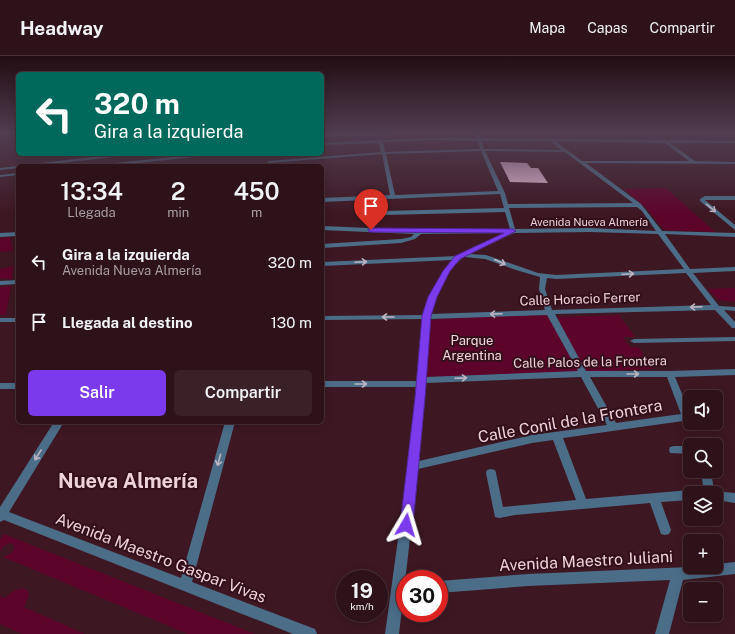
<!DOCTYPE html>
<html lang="es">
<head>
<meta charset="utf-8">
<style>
  :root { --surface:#2e121a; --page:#3a2027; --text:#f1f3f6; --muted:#a79ea2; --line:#493239; --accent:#7c3aed }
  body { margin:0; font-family:"Public Sans",sans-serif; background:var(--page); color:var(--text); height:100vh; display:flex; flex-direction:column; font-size:15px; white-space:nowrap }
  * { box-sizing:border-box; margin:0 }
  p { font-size:13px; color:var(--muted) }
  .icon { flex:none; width:22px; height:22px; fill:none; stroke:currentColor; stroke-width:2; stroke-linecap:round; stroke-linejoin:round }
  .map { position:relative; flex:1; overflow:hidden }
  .details { position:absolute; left:16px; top:108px; width:308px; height:260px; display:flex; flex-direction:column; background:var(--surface); border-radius:6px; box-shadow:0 2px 10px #0003,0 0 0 1px var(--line) }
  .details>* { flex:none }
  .banner { position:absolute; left:16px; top:16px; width:308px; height:84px; border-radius:6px; box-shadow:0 2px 10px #0003,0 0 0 1px var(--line); background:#00695c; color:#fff; overflow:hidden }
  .fabs { position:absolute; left:683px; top:334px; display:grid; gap:8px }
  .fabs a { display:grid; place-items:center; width:40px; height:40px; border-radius:6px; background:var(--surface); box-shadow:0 2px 10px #0003,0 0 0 1px var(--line); font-size:20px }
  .speed { position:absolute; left:336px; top:514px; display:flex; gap:8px; font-size:20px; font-weight:700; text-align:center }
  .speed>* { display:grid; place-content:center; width:52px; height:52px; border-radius:50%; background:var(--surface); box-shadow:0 2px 10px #0003,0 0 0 1px var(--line); line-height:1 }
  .speed small { font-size:10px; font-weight:400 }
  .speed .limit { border:6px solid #d22; background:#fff; color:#111 }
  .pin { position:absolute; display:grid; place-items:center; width:34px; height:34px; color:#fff; margin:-41px -17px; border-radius:50% 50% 50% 0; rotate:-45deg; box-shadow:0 0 4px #0007 }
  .pin .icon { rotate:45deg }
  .me { position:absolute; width:44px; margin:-22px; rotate:7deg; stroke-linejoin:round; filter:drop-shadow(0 0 3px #0008) }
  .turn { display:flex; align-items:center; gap:14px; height:84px; padding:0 12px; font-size:18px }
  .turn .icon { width:52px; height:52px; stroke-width:2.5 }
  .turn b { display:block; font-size:28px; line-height:34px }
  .eta { display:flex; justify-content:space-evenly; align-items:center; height:68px; text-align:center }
  .eta b { font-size:24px; font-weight:600; line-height:28px }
  .primary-button { display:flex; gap:8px; margin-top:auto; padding:8px 12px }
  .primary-button a { flex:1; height:46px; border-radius:6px; background:var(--accent); color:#fff; font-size:16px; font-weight:600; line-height:46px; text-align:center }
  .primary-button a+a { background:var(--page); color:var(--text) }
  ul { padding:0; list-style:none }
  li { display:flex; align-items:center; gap:12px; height:60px; padding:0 12px }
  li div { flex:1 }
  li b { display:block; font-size:15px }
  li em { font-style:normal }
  header { display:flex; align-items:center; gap:24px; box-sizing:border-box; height:56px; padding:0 20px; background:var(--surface); border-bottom:1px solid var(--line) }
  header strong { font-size:19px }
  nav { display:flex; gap:22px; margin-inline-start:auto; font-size:14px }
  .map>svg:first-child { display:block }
  .green { fill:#5d042a }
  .building { fill:#e6bbd4 }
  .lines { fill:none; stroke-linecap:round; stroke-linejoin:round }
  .minor { fill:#4c6d88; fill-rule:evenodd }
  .oneway { stroke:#bdb4c1 }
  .route { fill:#7c3aed; stroke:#51269a }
  .labels { text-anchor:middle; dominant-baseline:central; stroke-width:4; stroke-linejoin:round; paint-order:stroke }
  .far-street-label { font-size:11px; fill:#edd3d9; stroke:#320f1a }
  .street-label { font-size:13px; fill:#edd3d9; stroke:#320f1a }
  .park-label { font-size:13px; fill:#f3d7dd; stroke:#320f1a }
  .near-street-label { font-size:16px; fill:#edd3d9; stroke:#320f1a }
  .near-district-label { font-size:20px; font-weight:bold; fill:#edd3d9; stroke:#320f1a }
</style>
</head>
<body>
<header>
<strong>Headway</strong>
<nav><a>Mapa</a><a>Capas</a><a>Compartir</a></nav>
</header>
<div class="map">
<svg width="735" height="578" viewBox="0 0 735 578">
  <rect width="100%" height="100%" fill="#3d1823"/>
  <path class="green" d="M664,77H735V82Z
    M666,132L715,176L664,174L646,152L624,133Z
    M10,181L13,195L0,196V182Z
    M13,210L12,223H0V213Z
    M11,230L6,259H0V231Z
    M735,232V246L718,244L708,233Z
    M546,259L547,261L619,259L635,281H623L630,291H638L654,313L427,321L431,264H436V262Z
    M4,478L255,578H188L3,501L11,497L14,493V489L9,487L2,492L0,496V484Z
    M22,532L28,535L29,540L24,551L85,578H22L0,568V540L5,542L13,535Z"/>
  <path class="building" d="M500,106L527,107L531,112H538L548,127L510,126Z"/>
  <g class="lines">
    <path class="minor" d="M395,77H436L434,78L322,81V79Z
      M476,77H480L481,82L547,83L549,82L552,83L662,84L664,83L667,84L735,85V87H670L695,105L735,106V108L586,107L641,148L662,175L735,177V181L665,178L690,213L735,211V215L693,217L719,250L735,251V255L724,254L735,266V272H732L715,254L555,258L586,315H670L735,313V319L675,321L690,357V364L563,382L586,443L690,434L694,436L695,437H690V444L661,446L671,474L669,478L665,479L661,478L650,447L515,459L499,462L495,461L486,417L487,414L491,413L495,414L496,417L503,451L576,444L553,384L532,387L418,413L399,578H385L408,410L416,331H322V325H417L423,263L322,264V260L424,259L439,222L452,204L322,210V206L457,200L473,191L505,177L421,178L415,183L401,187L322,192V188L401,183L411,181L414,178L322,174V170L369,172L372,161L383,155L504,152L500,138L322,146V142L390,139L382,98L269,107L267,106L269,105L381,96L379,87L322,89V87L433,82H477ZM433,84L478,85L480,93L385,96L383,86ZM482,85H550L561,94L484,93ZM555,85L665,87L689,105H582ZM481,95L498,135L395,139L386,98ZM485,95L565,96L633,147L508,148L505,137ZM637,151L642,155L656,175L590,172L515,173L509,152ZM505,156L510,173L407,174L374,173L377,163L384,159ZM590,176L658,178L684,213L556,219L538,217L486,199L469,198L514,177ZM464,201L485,203L516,214L540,221L539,233L545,254L431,258C438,237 445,215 464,201ZM686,217L711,249L552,254L545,233L547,222L556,223ZM547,259L578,315L426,321L430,263ZM581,321L607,369L532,379L419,405L426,327ZM590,321H667L681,358L616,367Z
      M119,98H133L131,99L35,110H21L23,109Z
      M201,98H216L214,99L109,110H94L96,109Z
      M18,110V112L0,114V112L18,110H19Z
      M18,117V119L0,121V119Z
      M705,140H735V144H705L735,169V174L700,145V143Z
      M18,176V180L0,181V177Z
      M18,224V228L0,229V225Z
      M0,262H18V266H0Z
      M735,281V285L634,287L630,285L634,283Z
      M0,327H18V333H0Z
      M54,366H64L9,456L181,522L225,366H235L192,526L315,573L317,578H293L4,464L0,466V451Z
      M674,390H690V398L670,397L669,394L670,391Z
      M701,415H711L714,435L735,437V447L716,444V437H704Z
      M735,506V518L683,524L669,578H655L670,524L528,530L439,537V525L528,518L690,511H716V508Z"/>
  </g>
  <defs><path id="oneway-shaft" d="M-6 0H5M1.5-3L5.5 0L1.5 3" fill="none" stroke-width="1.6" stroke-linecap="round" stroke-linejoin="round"/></defs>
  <g class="oneway">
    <use href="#oneway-shaft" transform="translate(711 152) rotate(40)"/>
    <use href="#oneway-shaft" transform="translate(361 206) rotate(-3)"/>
    <use href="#oneway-shaft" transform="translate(500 206) rotate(24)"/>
    <use href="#oneway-shaft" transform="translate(628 218) rotate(-3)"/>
    <use href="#oneway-shaft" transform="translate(696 251) rotate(178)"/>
    <use href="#oneway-shaft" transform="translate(496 258) rotate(178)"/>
    <use href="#oneway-shaft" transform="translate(388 261) rotate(180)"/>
    <use href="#oneway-shaft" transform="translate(633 318)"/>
    <use href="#oneway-shaft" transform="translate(461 322) rotate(-2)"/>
    <use href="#oneway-shaft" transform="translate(361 328)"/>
    <use href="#oneway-shaft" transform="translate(38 399) rotate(122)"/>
    <use href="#oneway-shaft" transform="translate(219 404) rotate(105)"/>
  </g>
  <linearGradient id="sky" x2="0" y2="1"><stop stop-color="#220d13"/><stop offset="0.49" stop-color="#513d50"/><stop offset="1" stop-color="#513d50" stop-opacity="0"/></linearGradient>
  <rect width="735" height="158" fill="url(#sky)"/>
  <path class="route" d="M371,172L513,173L516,175L460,203L450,215L437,241L431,260L425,342L413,469L411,473L406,475L402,473L400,469L415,342L422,260L428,241L443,215L455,200L504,177L369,176L368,174Z"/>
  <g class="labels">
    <g class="far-street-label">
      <text x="589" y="166">Avenida Nueva Almería</text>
    </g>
    <g class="street-label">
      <text transform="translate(580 243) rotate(-2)">Calle Horacio Ferrer</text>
      <text transform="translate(590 306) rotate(-1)">Calle Palos de la Frontera</text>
    </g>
    <g class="park-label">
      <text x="472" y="284">Parque<tspan x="472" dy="15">Argentina</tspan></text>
    </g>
    <g class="near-street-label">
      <text transform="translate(570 365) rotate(-10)">Calle Conil de la Frontera</text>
      <text transform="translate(161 502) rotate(21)">Avenida Maestro Gaspar Vivas</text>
      <text transform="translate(586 505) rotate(-3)">Avenida Maestro Juliani</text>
    </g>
    <g class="near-district-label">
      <text x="128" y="425">Nueva Almería</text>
    </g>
  </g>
</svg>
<div class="fabs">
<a><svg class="icon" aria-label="sound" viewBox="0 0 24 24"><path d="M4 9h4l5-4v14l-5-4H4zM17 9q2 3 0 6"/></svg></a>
<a><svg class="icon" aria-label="search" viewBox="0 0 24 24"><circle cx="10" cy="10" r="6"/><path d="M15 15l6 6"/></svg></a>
<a><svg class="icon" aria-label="layers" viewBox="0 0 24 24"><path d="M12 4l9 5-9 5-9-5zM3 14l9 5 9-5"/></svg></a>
<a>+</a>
<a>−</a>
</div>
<div class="speed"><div>19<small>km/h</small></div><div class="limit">30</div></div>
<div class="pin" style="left:371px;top:174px;background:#d93025"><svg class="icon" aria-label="arrive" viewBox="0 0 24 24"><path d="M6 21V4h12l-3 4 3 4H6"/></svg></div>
<svg class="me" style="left:406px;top:469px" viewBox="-20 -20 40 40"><path d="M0-17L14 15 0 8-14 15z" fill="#7c3aed" stroke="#fff" stroke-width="4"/></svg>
<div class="banner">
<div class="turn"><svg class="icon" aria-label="left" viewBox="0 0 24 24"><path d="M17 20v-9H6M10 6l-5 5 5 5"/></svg><div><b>320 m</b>Gira a la izquierda</div></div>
</div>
<section class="details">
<div class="eta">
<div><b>13:34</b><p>Llegada</p></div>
<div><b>2</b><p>min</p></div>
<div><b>450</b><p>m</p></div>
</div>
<ul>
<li><svg class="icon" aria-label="left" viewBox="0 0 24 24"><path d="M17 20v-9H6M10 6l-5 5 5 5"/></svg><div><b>Gira a la izquierda</b><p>Avenida Nueva Almería</p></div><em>320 m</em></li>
<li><svg class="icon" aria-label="arrive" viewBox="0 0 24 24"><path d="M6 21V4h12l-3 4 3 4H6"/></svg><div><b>Llegada al destino</b></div><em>130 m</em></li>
</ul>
<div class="primary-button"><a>Salir</a><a>Compartir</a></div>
</section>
</div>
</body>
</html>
